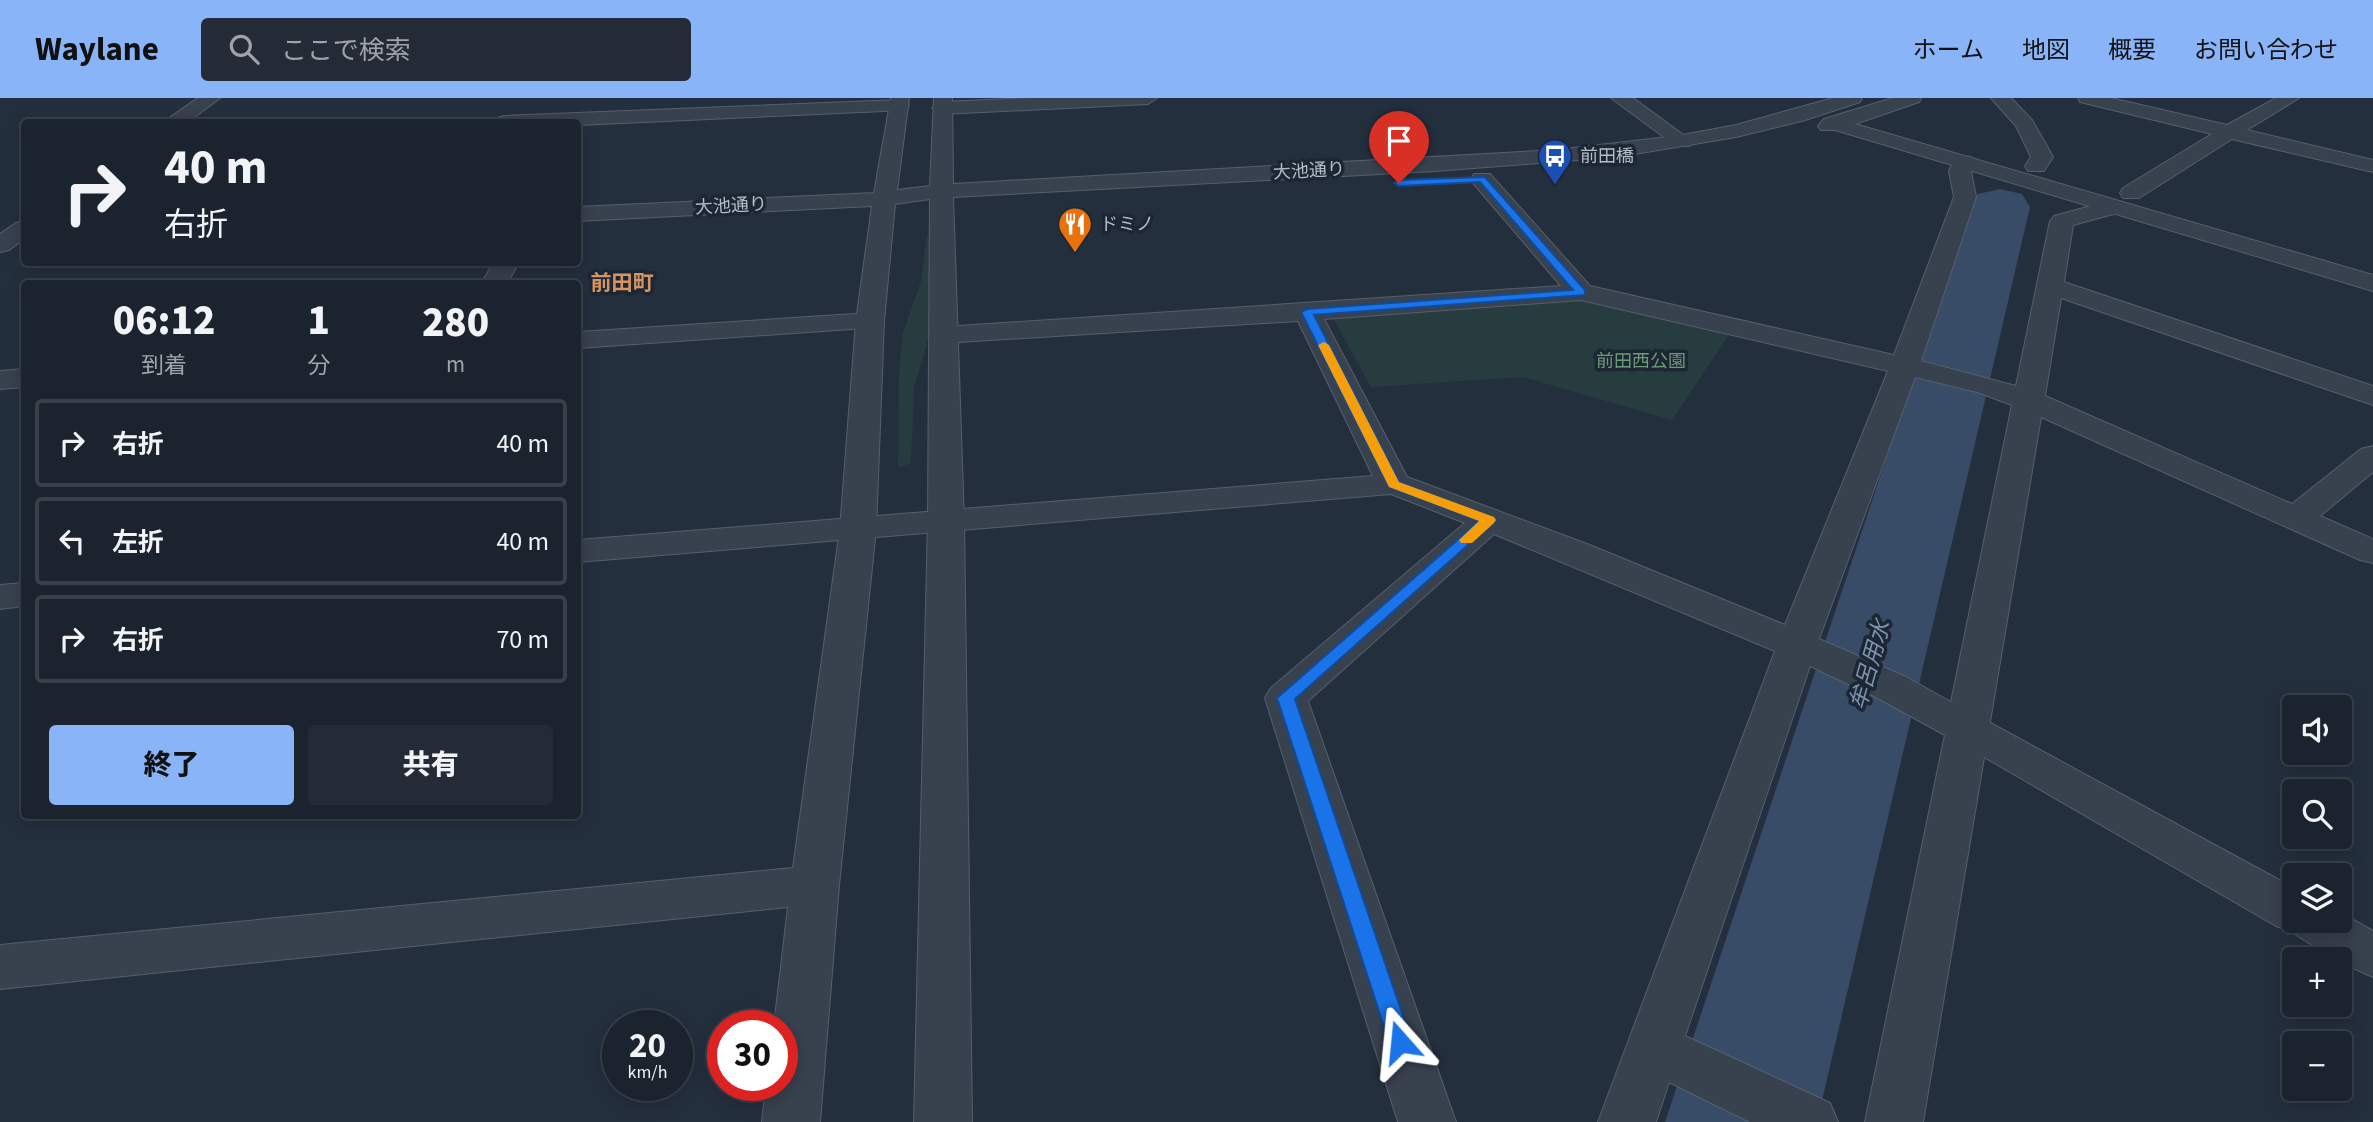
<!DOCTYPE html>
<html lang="ja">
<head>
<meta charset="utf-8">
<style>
  :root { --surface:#1b232e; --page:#242b36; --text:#f1f3f6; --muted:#a0a4aa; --line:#39404a; --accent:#8ab4f8 }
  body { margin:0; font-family:"Source Sans 3","Noto Sans JP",sans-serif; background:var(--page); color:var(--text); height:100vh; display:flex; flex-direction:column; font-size:26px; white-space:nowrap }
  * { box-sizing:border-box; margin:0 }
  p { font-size:23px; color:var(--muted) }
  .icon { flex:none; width:38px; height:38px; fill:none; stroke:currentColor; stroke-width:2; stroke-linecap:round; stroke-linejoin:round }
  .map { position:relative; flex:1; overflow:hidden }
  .details { position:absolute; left:21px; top:182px; width:560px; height:539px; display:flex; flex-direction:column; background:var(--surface); border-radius:7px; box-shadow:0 4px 18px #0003,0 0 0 2px var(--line) }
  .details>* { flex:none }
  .top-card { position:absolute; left:21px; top:21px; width:560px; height:147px; border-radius:7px; box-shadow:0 4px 18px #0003,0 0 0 2px var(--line); background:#1b232e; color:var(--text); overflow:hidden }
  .buttons { position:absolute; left:2282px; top:597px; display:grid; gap:14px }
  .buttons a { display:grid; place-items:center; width:70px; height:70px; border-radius:7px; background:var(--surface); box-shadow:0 4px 18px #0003,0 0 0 2px var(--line); font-size:35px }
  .speed { position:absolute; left:602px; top:912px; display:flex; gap:14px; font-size:35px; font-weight:700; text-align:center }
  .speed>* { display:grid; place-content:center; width:91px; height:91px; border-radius:50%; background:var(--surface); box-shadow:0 4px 18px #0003,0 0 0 2px var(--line); line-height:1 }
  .speed small { font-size:18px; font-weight:400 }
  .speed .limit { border:10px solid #d22; background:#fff; color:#111 }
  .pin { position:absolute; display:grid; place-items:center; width:60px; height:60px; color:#fff; margin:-72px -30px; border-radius:50% 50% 50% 0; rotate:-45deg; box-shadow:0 0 7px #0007 }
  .pin .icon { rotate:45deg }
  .me { position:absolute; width:77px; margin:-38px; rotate:342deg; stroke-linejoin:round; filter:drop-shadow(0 0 5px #0008) }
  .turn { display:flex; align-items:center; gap:24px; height:147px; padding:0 28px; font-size:32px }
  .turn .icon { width:91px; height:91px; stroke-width:2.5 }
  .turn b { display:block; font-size:49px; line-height:60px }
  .eta { display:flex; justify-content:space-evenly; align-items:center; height:119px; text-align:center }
  .eta b { font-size:42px; font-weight:800; line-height:49px }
  .action { display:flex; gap:14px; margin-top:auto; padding:14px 28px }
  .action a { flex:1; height:80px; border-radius:7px; background:var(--accent); color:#111; font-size:28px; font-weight:800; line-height:80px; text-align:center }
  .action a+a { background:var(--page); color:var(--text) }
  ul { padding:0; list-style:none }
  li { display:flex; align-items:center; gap:21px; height:88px; margin:0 14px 10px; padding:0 14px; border:4px solid var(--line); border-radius:7px }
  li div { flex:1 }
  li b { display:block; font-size:26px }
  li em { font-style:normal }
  header { display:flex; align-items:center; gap:42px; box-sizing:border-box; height:98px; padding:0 35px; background:var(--accent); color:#111 }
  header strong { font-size:33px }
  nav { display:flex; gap:38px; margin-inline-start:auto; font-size:24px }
  .search { width:490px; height:63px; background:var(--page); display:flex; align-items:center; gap:18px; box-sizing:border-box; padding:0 24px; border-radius:7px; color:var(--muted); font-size:26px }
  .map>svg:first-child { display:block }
  .green { fill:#263c3f }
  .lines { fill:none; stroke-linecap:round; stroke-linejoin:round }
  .river { fill:#394c67; fill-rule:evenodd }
  .minor-casing { stroke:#565f6c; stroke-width:2 }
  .tertiary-casing { stroke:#565f6c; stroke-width:2 }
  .minor { fill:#38414e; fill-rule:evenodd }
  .tertiary { fill:#38414e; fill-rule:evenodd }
  .route { fill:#1a73e8; stroke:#114b97; stroke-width:2 }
  .slow { fill:#f59e0b }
  .labels { text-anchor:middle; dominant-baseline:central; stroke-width:7; stroke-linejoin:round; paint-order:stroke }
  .far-poi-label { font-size:18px; fill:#b4bcc9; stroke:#1d2633; text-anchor:start }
  .far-street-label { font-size:18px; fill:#b4bcc9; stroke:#1d2633 }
  .far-park-label { font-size:18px; fill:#6b9a76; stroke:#1d2633 }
  .far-quarter-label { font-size:21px; font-weight:bold; fill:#d59563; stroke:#1d2633 }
  .water-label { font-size:23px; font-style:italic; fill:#7c92b1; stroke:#1d2633 }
</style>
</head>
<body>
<header>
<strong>Waylane</strong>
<div class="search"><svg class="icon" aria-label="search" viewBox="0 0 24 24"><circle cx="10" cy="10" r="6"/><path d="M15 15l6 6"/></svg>ここで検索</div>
<nav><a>ホーム</a><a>地図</a><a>概要</a><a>お問い合わせ</a></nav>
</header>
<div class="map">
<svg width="2373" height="1024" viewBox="0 0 2373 1024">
  <rect width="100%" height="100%" fill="#242f3e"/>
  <path class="green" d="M927,136L932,137V227L914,290L911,365L900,369L898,367L899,275L903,235L921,183Z
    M1577,202H1598L1730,235L1672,322L1523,279L1371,289L1333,220Z"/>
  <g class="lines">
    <path class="river" d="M2000,91L2022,96L2030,109L1817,1024H1665L1970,109L1978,96Z"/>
    <g class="minor-casing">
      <path id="minor" d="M1029,0H1157L1148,6L942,16L932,10L942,4Z
        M1611,0H1633L1693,44L1690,48H1676Z
        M1991,0H2011L2032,22L2053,59L2044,73H2028L2025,68L2031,59L2016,28Z
        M2078,0H2111L2227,27L2276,0H2299L2247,32L2373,62V74L2232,41L2139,100H2123L2120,95L2123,90L2212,36L2080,4Z
        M899,2L909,8L906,12L578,27V24H494L497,20L504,18Z
        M1963,58L1971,59L1974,64L1971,73L1976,99L1921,263L2016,288L2050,123L2054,118L2113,102L2121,104L2125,109L2121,114L2073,127L2064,184L2373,288V307L2061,200L2045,298L2292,406L2361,351L2373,348V374L2320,418L2373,441V465L2360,462L2041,319L1923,1024H1865L1945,637L1876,599L1810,568L1685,938L1830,1005L1838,1024H1750L1669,984L1656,1024H1598L1775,553L1494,436L1308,603L1456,1024H1398L1265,600L1271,590L1465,425L1391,396L578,464V442L1373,378L1298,223L943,245L933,243L929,237L933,231L943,229L1561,188L1474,86L1471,81L1474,76H1490L1590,188L1894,257L1954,99L1949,73L1955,59ZM1581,202L1888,273L1785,527L1587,446L1407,379L1324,221ZM1915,279L1977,294L2012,307L1951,604L1906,579L1819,541Z
        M494,164H519L507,186H481Z
        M870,215L880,217L884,223L880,229L578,250V234Z
        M24,271V289L0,291V273Z
        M24,485V508L0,511V487Z"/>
    </g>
    <g class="tertiary-casing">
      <path id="tertiary" d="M198,0H220L188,24H166L169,20Z
        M891,0H909L897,92L930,88L934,0H952L953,86L1556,52L1677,38L1736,27L1833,0H1862L1860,4L1802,23L1736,39L1617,59L1435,73L953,99L964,423L972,1024H914L928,423L930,101L895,106L884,223L876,431L839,787L820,1024H762L766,987H782V928H774L788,809L0,891V847L793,770L840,431L856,223L872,108L578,123V109L874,95Z
        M1893,0H1921L1919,4L1855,26L2373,177V193L1835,32H1821L1818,28L1824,21Z
        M24,123V141L9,152L0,154V136L16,125Z
        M1968,616L1983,621L2294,790V822H2340V814L2373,833V879L2340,864V861H2334L2290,833L2276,828L1953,641L1946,631L1953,621Z"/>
    </g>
    <use href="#minor" class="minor"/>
    <use href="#tertiary" class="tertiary"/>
  </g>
  <path class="route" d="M1485,79L1585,192V197L1314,217L1399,384L1496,422L1295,601L1412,944L1408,952L1400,954L1392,952L1389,944L1277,600L1479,423L1389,389L1301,214L1307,211L1573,192L1480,84L1399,88L1394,85L1399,82Z"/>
  <path class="slow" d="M1324,244L1329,247L1399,384L1494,419L1496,422L1494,425L1472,445H1461L1459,442L1479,423L1389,389L1318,247Z"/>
  <defs>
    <g id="bus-pin" transform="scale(1.75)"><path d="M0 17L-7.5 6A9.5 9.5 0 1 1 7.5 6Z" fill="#1a4fb4" stroke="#1d2633"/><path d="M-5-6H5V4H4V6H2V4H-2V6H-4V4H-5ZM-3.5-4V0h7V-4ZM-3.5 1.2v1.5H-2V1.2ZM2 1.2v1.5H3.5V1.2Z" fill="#fff"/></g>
    <g id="restaurant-pin" transform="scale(1.75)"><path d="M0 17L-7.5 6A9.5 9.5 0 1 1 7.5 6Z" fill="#e8710a" stroke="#1d2633"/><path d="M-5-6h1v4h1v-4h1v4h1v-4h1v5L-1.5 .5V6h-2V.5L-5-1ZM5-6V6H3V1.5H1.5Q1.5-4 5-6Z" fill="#fff"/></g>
  </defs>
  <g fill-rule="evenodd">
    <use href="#bus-pin" x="1555" y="58"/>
    <use href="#restaurant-pin" x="1075" y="126"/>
  </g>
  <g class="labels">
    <g class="far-poi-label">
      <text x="1580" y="58">前田橋</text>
      <text x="1100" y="126">ドミノ</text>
    </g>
    <g class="far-street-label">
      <text transform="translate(1309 73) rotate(-3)">大池通り</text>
      <text transform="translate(731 108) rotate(-3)">大池通り</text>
    </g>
    <g class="far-park-label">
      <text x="1641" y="263">前田西公園</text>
    </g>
    <g class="far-quarter-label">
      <text x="622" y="185">前田町</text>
    </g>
    <g class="water-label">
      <text transform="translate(1870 567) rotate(-74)">牟呂用水</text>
    </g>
  </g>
</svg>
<div class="buttons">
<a><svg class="icon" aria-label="sound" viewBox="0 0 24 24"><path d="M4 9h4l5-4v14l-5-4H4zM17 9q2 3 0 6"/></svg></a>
<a><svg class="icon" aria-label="search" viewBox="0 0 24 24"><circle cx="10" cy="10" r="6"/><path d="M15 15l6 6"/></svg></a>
<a><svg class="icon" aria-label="layers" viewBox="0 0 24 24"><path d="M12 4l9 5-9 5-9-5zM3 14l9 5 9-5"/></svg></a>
<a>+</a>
<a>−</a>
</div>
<div class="speed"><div>20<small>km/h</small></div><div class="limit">30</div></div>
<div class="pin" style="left:1399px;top:85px;background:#d93025"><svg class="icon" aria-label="arrive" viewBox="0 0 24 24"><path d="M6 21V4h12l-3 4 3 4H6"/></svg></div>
<svg class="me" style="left:1400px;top:944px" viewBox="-20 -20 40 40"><path d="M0-17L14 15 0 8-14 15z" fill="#1a73e8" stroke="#fff" stroke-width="4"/></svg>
<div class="top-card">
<div class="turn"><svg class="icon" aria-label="right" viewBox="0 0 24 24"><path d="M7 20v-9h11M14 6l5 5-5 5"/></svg><div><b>40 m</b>右折</div></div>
</div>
<section class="details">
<div class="eta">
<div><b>06:12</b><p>到着</p></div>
<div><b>1</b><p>分</p></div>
<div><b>280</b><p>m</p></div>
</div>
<ul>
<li><svg class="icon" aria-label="right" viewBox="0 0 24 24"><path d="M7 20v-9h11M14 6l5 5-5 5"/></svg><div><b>右折</b></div><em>40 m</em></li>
<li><svg class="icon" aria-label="left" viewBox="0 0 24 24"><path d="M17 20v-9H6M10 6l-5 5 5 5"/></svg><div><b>左折</b></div><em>40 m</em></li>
<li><svg class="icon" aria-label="right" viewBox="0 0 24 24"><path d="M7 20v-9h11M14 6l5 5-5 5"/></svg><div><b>右折</b></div><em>70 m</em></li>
</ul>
<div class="action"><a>終了</a><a>共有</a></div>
</section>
</div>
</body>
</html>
